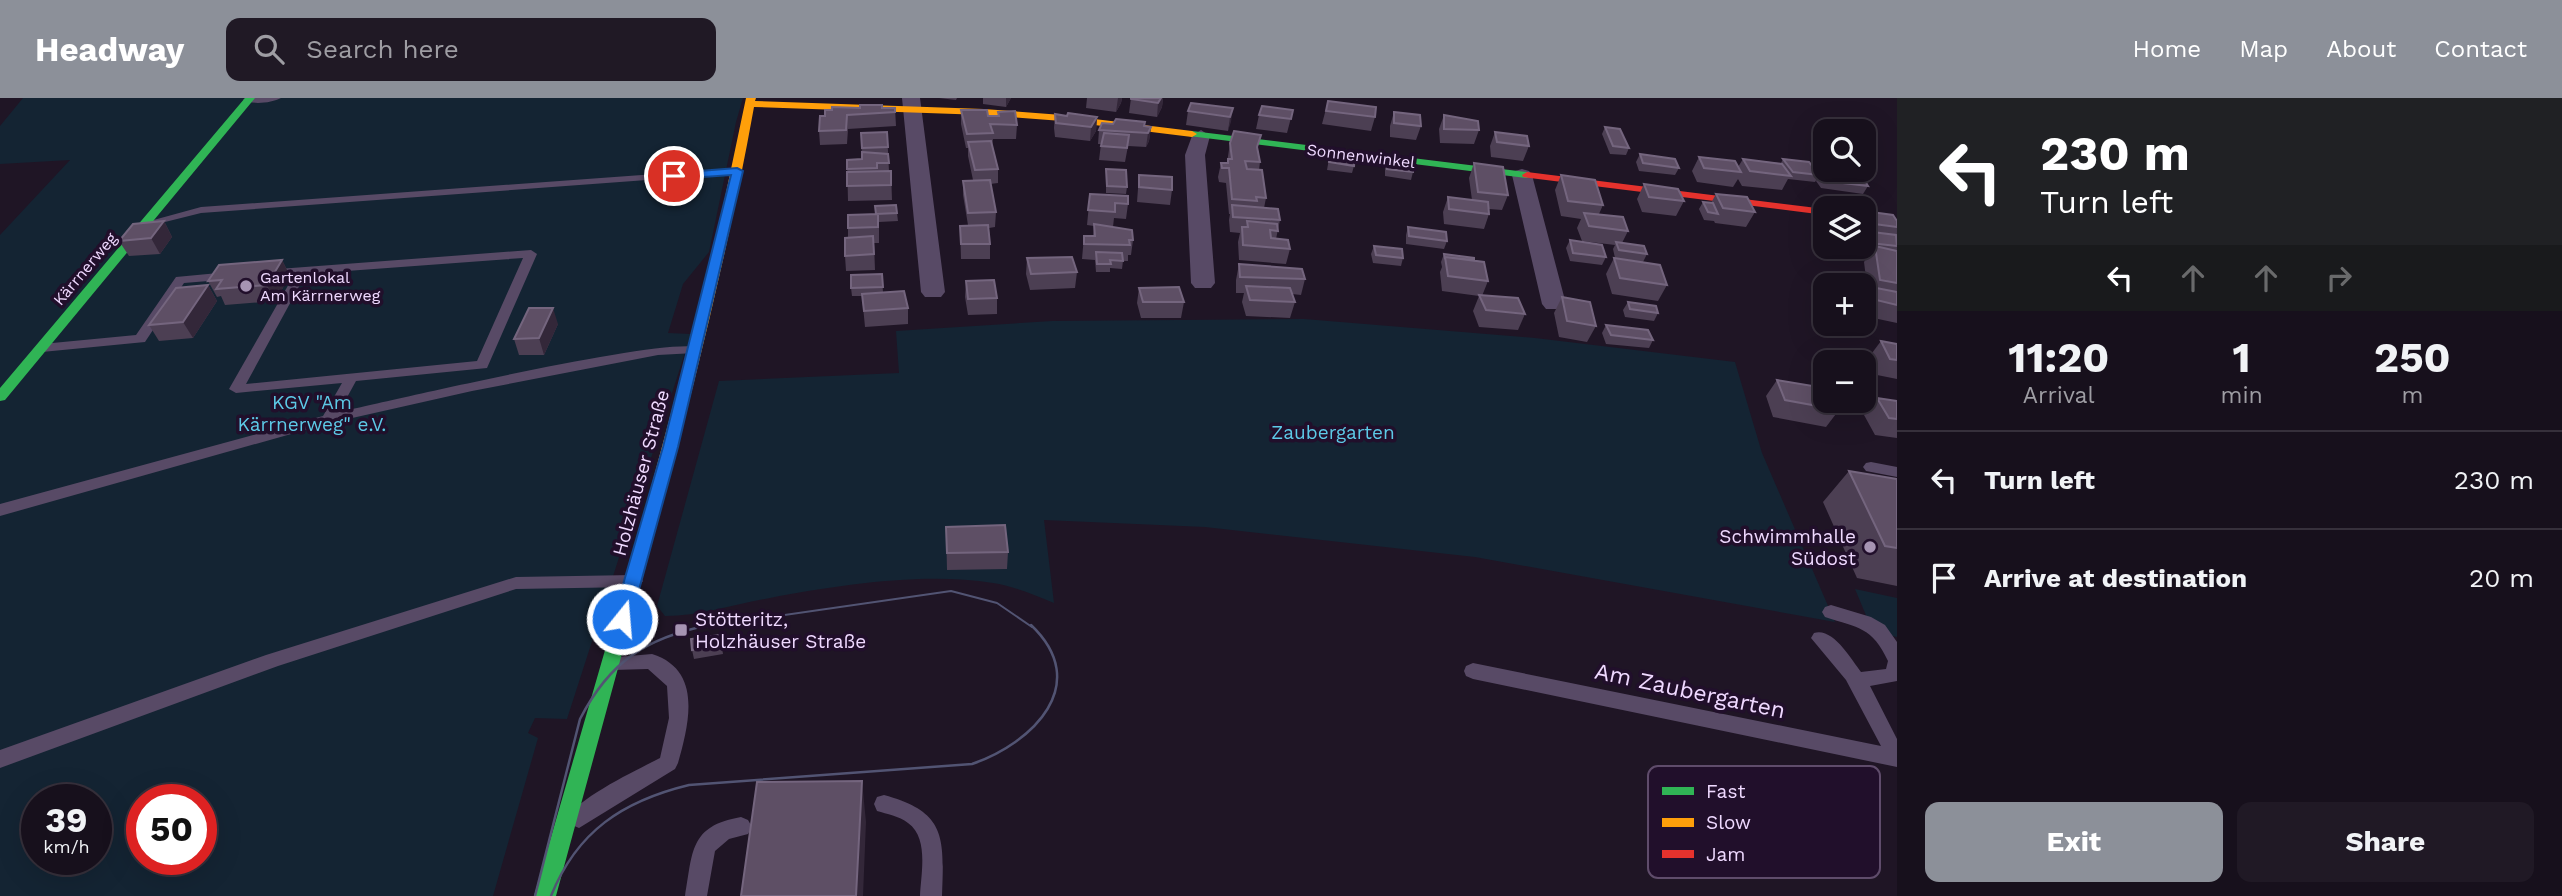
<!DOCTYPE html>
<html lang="en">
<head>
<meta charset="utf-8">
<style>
  :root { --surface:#17101c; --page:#201925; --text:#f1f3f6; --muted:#9e9da3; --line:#36303b; --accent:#8c9099 }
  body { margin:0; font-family:"Work Sans",sans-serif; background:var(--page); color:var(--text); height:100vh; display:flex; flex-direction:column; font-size:26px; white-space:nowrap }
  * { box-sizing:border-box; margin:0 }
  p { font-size:23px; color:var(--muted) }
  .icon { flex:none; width:38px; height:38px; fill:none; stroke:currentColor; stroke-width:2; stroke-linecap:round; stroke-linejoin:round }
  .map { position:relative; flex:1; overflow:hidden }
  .details { display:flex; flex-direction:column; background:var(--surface); width:665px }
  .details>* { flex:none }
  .top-card { background:#202124; color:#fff; overflow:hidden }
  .tools { position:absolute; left:1813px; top:21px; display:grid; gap:14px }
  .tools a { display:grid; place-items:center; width:63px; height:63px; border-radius:14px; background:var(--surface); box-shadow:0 7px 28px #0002,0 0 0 2px var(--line); font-size:35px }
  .speed { position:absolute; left:21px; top:686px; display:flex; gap:14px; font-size:35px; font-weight:700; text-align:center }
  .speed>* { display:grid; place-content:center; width:91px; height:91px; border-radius:50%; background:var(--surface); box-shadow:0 7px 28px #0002,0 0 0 2px var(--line); line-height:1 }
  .speed small { font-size:18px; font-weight:400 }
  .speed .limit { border:10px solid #d22; background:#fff; color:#111 }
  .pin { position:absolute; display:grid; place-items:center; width:60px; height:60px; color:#fff; margin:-30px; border:4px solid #fff; border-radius:50%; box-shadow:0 2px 7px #0007 }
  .me { position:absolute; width:77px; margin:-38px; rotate:17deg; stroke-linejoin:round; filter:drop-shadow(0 0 5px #0008) }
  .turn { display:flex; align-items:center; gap:24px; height:147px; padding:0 28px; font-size:32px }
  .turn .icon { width:91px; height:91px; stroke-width:2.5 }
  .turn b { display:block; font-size:49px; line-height:60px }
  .lanes { display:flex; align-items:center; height:66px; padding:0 28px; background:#0003; justify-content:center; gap:35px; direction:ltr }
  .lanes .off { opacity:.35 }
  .eta { display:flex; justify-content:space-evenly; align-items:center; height:119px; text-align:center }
  .eta b { font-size:42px; font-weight:700; line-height:49px }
  .cta { display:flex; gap:14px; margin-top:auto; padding:14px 28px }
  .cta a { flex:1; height:80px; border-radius:14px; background:var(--accent); color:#fff; font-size:28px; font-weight:700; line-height:80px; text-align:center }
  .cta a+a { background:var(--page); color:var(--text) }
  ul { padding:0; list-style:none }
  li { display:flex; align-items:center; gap:21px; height:98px; padding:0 28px; border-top:2px solid var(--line) }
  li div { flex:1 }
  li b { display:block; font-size:26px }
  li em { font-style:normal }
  header { display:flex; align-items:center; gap:42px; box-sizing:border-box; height:98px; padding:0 35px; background:var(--accent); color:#fff }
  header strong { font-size:33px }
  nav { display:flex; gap:38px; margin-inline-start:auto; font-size:24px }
  .search { width:490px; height:63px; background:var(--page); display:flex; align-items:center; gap:18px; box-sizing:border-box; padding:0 24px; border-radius:14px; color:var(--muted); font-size:26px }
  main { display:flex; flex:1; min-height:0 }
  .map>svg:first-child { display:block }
  .green { fill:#142433; fill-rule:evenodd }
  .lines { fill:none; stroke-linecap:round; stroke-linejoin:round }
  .lane { fill:#584a66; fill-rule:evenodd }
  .street { fill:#584a66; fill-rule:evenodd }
  .fast { fill:#30b455; fill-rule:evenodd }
  .slow { fill:#ff9f0a; fill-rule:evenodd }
  .jam { fill:#e5322d; fill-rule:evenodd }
  .tram-far1 { stroke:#525473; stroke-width:2 }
  .tram { stroke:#525473; stroke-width:2.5 }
  .wall { fill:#4c3f53 }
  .shaded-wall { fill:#332739 }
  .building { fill:#5e4f65; stroke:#74657e; stroke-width:2 }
  .route { fill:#1a73e8; stroke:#114b97; stroke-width:2 }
  .poi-dot { fill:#a694b3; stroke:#210f2b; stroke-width:2.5 }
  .labels { text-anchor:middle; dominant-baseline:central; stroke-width:7; stroke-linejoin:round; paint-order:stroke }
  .far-street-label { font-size:16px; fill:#efd9ff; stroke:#210f2b }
  .far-poi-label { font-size:16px; fill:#efd9ff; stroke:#210f2b; text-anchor:start }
  .park-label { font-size:19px; fill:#5dcae7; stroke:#210f2b }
  .street-label { font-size:19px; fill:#efd9ff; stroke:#210f2b }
  .poi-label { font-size:19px; fill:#efd9ff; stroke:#210f2b; text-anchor:end }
  .near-street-label { font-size:23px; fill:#efd9ff; stroke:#210f2b }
  .key { fill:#210f2b; stroke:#5f4c6b; stroke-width:2 }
  .key-label { font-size:19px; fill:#efd9ff }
</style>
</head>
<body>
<header>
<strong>Headway</strong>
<div class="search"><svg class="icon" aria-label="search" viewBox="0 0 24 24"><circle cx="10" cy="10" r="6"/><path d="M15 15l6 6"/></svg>Search here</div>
<nav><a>Home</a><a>Map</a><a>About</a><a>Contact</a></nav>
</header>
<main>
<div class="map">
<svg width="1897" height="798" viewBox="0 0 1897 798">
  <rect width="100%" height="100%" fill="#1f1525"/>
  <path class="green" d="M23,0H743L736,24L709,154L683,186L668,235L691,236L567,621L535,620L528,635L538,640L493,798H0V137L70,62L0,66V28ZM37,702H96V761H37ZM142,702H201V761H142Z
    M1304,221L1535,240L1735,264L1762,355L1835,524L1475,459L1205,429L1044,422L1054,505C1035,497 1013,488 993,485C923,474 839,487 770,500C735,506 701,518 665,518L657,508L719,283L899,275L896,233L1052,223Z
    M1855,491L1897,500V539L1873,534Z"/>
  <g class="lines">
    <path class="lane" d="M245,0H281C272,5 252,7 243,2Z
      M738,70L743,73L742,75L201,115L145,129L139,126L201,109Z
      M531,152L537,156L487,270L356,283L339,314C384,304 682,234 702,251L695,255L658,257L472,293L330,325L0,418V406L323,318L342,285L236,295L229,291L294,177L269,179L263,175L265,172ZM523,160L477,263L246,286L306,176Z
      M229,174L235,178L233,181L184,185L145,244L42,254L35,250L42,246L136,237L176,179Z
      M1871,364L1897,369V379L1866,373L1863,369L1866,365Z
      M634,477L640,479L643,483L640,487L634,489L516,491L278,568L0,670V652L266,557L516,479Z
      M1831,507L1871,519L1885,527L1897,544V583L1870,588L1897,641V669L1473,581L1466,578L1464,573L1466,568L1473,565L1881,648L1846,582L1811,540L1814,535C1833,529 1851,561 1861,574L1886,571L1888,563C1872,529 1859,530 1825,519L1822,514L1825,509Z
      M652,556C703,572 689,626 678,665L675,671L579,730L572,727L568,720C577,700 639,671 660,660L669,620L667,588L648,571L613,572L606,570L604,565L606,560Z
      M884,697C947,714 944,740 942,798H920C921,775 929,740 908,725C899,718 887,716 877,713L874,706L877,699Z
      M741,719L748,722L752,729L748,736L729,741L715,753L707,798H685C693,754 689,728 741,719Z"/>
    <path class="street" d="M902,0H920L945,194L941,199H925L921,194Z
      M1201,32L1210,38L1205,57L1215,185L1211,190H1195L1191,185L1185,57L1192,38Z
      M1522,71L1529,73L1532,77L1566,206L1562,211H1546L1542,206L1512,77L1515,73Z"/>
    <path class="fast" d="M245,0H255L5,302L0,303V290Z
      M1192,33L1527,74L1532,77L1527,80L1189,38L1187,36Z
      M646,432L654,438L556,798H534L638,438Z"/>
    <path class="slow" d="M746,0H756L755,3L984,11L1062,17L1192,33L1197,36L1192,39L1062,23L984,17L754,9C728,154 692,296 654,438L646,444L638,438L711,166Z"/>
    <path class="jam" d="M1527,74L1825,111V117L1523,79L1522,77Z"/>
    <path class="tram-far1" d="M701,529L951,493L997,505L1032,529"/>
    <path class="tram" d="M535,798L580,621C610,563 646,540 709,527
      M551,798C577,733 623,703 689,687L972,666C1033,645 1093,586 1031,527"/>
  </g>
  <path class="wall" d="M939,0H957L956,2Z
    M983,0H1011L1006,9L983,6Z
    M1087,0H1122L1121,5L1116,14L1086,10Z
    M1131,0H1163L1162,9L1157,19L1129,15Z
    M1328,3L1375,19L1371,33L1322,26Z
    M882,10H895L896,28L848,31L847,46L820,47L819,33L825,18Z
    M1233,10L1228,33L1186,27L1188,13Z
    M961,12L988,18H998V14L1017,27L1016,41H993L992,48L998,71V85L990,86L996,114L995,129L989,130L990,146V161H961L960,128L968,127L963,97V83L973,82L968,58V50H966L961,26Z
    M1293,12L1287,35L1256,31L1259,17Z
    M1394,14L1421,28L1416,42L1390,39V28Z
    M1055,16L1067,18L1097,19L1096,33L1090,43L1055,39L1054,30Z
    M1444,17L1479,32L1474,46L1440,45L1439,31Z
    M1145,28L1151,29L1149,43L1146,49L1128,48L1125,64L1099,62L1101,46H1098L1099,32Z
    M1605,29L1629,50L1626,57L1610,56L1602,36Z
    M887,34L889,73H891L892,102L848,103L847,62L862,61L861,35Z
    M1495,34L1529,48L1523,63L1491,59L1490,48Z
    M1230,45L1258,52L1260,64L1259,72L1266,100L1264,110L1280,122L1276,141L1290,151L1286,166L1239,162L1238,144L1240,135L1230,134L1229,122L1230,116H1229L1226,85L1219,84L1218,79L1221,65H1227Z
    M1330,55L1354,68L1352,75L1327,72Z
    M1640,56L1679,70L1675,77L1639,73L1636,64Z
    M1699,59L1738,69L1743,61L1781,65L1783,61L1819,77L1815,84L1788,81L1782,92L1742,88L1738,81L1733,89L1697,84L1692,73Z
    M1387,62L1413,74L1411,82L1385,78V69Z
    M1474,65L1508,97L1502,112L1489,111V116L1484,131L1444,126L1443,114L1448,99L1472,102L1469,80Z
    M1106,71L1127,89L1126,96L1106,95Z
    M1821,75L1868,88L1863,96L1821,90L1816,83Z
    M1139,77L1172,92L1170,107L1137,104Z
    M1561,77L1603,107L1599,116L1628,133L1622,145L1647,156L1643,164L1615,160L1613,151L1615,147L1582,143L1577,130L1581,121L1561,118L1555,92Z
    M1644,86L1684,103L1676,118L1642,114L1637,101Z
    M1090,96L1128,106L1126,121L1114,120L1113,129L1133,142L1131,157H1128V163H1123L1122,171L1110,170V174H1096L1095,162L1082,161L1084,138H1093L1094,128L1087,127Z
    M1716,96L1755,114L1746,129L1715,125L1714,123L1704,122L1699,111L1703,104L1711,105Z
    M1864,113L1897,123V225L1864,218V191L1866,188H1867L1864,164L1871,153L1864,152L1862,149H1864Z
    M897,115L898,123L879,124V145H874L875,172L846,173L845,158L848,139V117Z
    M164,123L172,139L160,156L129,158L119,143Z
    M1408,129L1447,143L1444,151L1406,146V137Z
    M1570,142L1606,159L1602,167L1570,163L1566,150Z
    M1374,148L1403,160L1401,168L1373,165L1371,156Z
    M1444,156L1474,162L1488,183L1482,198L1525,216L1518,232L1479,229L1473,213L1479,198L1442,193L1440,174L1442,169L1441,164Z
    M1027,160L1077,174L1075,190L1030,192L1026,176Z
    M1614,160L1667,187L1658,203L1612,196L1606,176Z
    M282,162L290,178L275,203L225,207L221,198L217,199L208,183Z
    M1239,166L1305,181L1301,197L1292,196L1295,204L1290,220L1246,218L1242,204L1244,195H1236V182Z
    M882,176L883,195L908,210V226L865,229L862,198H852L851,190Z
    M966,183L997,200V216L968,217L965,199Z
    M208,187L217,203L193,240L159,243L149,227Z
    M1139,190L1184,204L1181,220H1141L1137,205Z
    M1562,199L1596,228L1587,244L1559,239L1554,215Z
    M1628,204L1658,215L1654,223L1625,219L1623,212Z
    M558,226L544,257H519L514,241Z
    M1606,227L1653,242L1649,250L1606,246L1602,235Z
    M1881,243L1897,246V281L1877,277L1869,259Z
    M1777,282L1839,312L1826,329L1773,319L1766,298Z
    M1877,300L1897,303V340L1875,337L1864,317Z
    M1849,373L1897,381V488L1857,480L1823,404Z
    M946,429L1008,454L1007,471L947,472Z
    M720,537L723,556L694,561L692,552Z"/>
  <path class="shaded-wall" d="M1006,0H1011L1006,9Z
    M1118,0H1122L1121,5L1116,14Z
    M1161,0H1163L1162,9L1157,19L1158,5Z
    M1233,10L1231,24L1228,33L1230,19Z
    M1097,19L1096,33L1090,43L1091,29Z
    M1151,29L1149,43L1146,49L1148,35Z
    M164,123L172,139L160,156L151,140Z
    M282,162L290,178L275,203L267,187Z
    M208,187L217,203L193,240L183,224Z
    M553,210L558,226L544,257L539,240Z
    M862,683L866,724L863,798H856Z"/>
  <path class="building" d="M1131,0H1161L1158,5L1131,1Z
    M1328,3L1376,9L1375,19L1326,13Z
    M1191,5L1233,10L1230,19L1188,13Z
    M860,7H882V10H895V14L847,17L846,32L819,33L820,18H825V12H832V9L860,10Z
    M1262,8L1293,12L1291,21L1259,17Z
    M961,12H987L988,18H999L998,14L1015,13L1017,27L990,26L993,35L967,36Z
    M1394,14L1420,17L1421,28L1394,25Z
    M1068,15L1097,19L1091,29L1056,25L1055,16L1067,18Z
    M1444,17L1478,23L1479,32L1444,31Z
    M1116,21L1145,24L1144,28L1151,29L1148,35L1099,32L1102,25L1113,26Z
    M1605,29L1620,31L1629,50L1613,48Z
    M1234,33L1261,37L1257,49L1260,64L1245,63L1247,71L1262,72L1266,100L1256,99L1257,103L1232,101L1229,70H1222L1221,65H1228V61H1232L1230,45Z
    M887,34L888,49L862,50L861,35Z
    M1495,34L1527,38L1529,48L1497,44Z
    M1104,35L1129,37L1127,50L1101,48Z
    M991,43L998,71L975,72L968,44Z
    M862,54L888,56L889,65H877V70L847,71V62L862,61Z
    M1330,55L1355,58L1354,68L1329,64Z
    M1640,56L1675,61L1679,70L1643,65Z
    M1699,59L1735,63L1741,74L1704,70Z
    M1743,61L1782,66L1791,78L1750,73Z
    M1783,61L1809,64L1819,77L1793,74Z
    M1387,62L1413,65V74L1387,71Z
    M1474,65L1503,69L1508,97L1478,94Z
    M1106,71L1126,72L1127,89L1107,88Z
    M891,73V87L847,88V74Z
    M1821,75L1863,80L1868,88L1826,83Z
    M1139,77L1172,79V92L1139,89Z
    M1561,77L1595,82L1603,107L1568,103Z
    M990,82L996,114L968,115L963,83Z
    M1644,86L1678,91L1684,103L1649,99Z
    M1090,96L1128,98V106L1115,105V114L1088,112Z
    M1716,96L1747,99L1755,114L1723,110Z
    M1448,99L1488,104L1489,116L1449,111Z
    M1703,104L1713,105L1718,116L1708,114Z
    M896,107L897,115L876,116L875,108Z
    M1232,107L1278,111L1280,122L1233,119Z
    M1864,113L1893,117L1897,123V129L1867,125L1864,120Z
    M1584,115L1623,119L1628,133L1589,128Z
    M878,116V129L848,130V117Z
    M164,123L151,140L119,143L133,126Z
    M1247,123L1277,126L1278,133L1270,132L1271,140L1288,142L1290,151L1243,147L1242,129H1248Z
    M1094,126L1132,132L1133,142H1129L1130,147L1084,146V138H1095Z
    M988,127L990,146H961L960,128Z
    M1408,129L1446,134L1447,143L1409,138Z
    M1864,133L1896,137L1897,148L1870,145L1864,135Z
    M873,138L874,156L845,158V140Z
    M1570,142L1602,147L1606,159L1573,155Z
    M1616,144L1644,148L1647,156L1619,152Z
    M1374,148L1402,151L1403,160L1376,157Z
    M1875,148L1897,153V185L1880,182Z
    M1096,154L1122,155L1123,163L1110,162L1111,166H1097Z
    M1444,156L1474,160V162L1445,159V161Z
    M1072,159L1077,174L1031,176L1027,160Z
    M1445,159L1484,164L1488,183L1448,178Z
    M1614,160L1660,167L1667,187L1620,180Z
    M282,162L267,187L216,191L222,182L208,183L219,167Z
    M1239,166L1302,171L1305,181L1240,179Z
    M882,176L883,189L851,190V177Z
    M994,182L997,200L968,201L966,183Z
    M208,187L183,224L149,227L176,190Z
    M1246,188L1290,190L1295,204L1250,202Z
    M1866,188L1897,194V207L1868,200Z
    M1179,189L1184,204H1143L1139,190Z
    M904,193L908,210L864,213L862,196Z
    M1479,197L1518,200L1525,216L1486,212Z
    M1562,199L1590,204L1596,228L1567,223Z
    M1628,204L1656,208L1658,215L1630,211Z
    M529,210H553L539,240L514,241Z
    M1606,227L1648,232L1653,242L1611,237Z
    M1881,243L1897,246V262L1890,261Z
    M1777,282L1825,290V303H1835L1839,312L1785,302Z
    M1877,300L1897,303V321L1889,320Z
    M1849,373L1897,381V450L1885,448Z
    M1005,427L1008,454L947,455L946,429Z
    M720,537L721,547L692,552L691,541Z
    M862,683L856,798H741L757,684Z"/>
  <path class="route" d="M737,70L743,73L678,349L631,521L628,526H616L613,521L663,349L731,77L674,81L669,78L674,75Z"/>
  <g class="poi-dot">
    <circle cx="246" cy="188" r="7"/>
    <circle cx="1870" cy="449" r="7"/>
    <rect x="674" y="525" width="14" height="14" rx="3.5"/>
  </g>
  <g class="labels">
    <g class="far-street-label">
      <text transform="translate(1361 58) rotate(7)">Sonnenwinkel</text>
      <text transform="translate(85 171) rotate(-50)">Kärrnerweg</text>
    </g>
    <g class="far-poi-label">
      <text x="260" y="179">Gartenlokal<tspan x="260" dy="18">Am Kärrnerweg</tspan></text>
    </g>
    <g class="park-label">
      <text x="312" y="304">KGV "Am<tspan x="312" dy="22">Kärrnerweg" e.V.</tspan></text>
      <text x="1333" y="334">Zaubergarten</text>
    </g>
    <g class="street-label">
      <text transform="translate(641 375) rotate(-75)">Holzhäuser Straße</text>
    </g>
    <g class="poi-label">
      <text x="1856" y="438">Schwimmhalle<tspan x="1856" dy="22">Südost</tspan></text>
      <text x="695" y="521" text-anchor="start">Stötteritz,<tspan x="695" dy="22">Holzhäuser Straße</tspan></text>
    </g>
    <g class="near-street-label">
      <text transform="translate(1690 593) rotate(12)">Am Zaubergarten</text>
    </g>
  </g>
  <rect x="1648" y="668" width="232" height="112" rx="10" class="key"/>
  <rect x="1662" y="689" width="32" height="8" fill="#30b455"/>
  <rect x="1662" y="720" width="32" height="9" fill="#ff9f0a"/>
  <rect x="1662" y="752" width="32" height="8" fill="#e5322d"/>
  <g class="key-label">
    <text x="1706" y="700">Fast</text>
    <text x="1706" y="731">Slow</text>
    <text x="1706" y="763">Jam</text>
  </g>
</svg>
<div class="tools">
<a><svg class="icon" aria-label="search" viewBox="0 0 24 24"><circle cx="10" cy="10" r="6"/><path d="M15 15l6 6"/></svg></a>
<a><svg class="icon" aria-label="layers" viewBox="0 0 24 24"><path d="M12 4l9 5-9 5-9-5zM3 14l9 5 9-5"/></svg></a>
<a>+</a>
<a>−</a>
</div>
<div class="speed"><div>39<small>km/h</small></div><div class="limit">50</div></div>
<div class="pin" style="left:674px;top:78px;background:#d93025"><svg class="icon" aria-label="arrive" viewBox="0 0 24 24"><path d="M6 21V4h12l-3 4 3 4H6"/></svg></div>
<svg class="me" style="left:622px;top:521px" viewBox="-20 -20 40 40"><circle r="17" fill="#1a73e8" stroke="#fff" stroke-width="3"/><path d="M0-11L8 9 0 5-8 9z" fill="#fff"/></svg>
</div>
<section class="details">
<div class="top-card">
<div class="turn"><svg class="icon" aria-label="left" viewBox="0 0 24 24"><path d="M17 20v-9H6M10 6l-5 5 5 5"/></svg><div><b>230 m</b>Turn left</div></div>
<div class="lanes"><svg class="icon" aria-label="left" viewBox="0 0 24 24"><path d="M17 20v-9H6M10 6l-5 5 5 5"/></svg><svg class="icon off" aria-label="ahead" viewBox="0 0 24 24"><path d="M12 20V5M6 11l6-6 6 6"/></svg><svg class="icon off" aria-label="ahead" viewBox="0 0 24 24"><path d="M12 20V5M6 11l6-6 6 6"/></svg><svg class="icon off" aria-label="right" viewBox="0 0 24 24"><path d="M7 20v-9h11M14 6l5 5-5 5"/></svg></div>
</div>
<div class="eta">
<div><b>11:20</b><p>Arrival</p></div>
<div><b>1</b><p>min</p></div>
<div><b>250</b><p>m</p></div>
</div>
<ul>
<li><svg class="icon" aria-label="left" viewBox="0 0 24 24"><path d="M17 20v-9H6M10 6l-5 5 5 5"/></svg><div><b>Turn left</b></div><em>230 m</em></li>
<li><svg class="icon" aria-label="arrive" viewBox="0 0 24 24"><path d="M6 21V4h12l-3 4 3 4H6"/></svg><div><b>Arrive at destination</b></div><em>20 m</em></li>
</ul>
<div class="cta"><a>Exit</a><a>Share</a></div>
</section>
</main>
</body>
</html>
